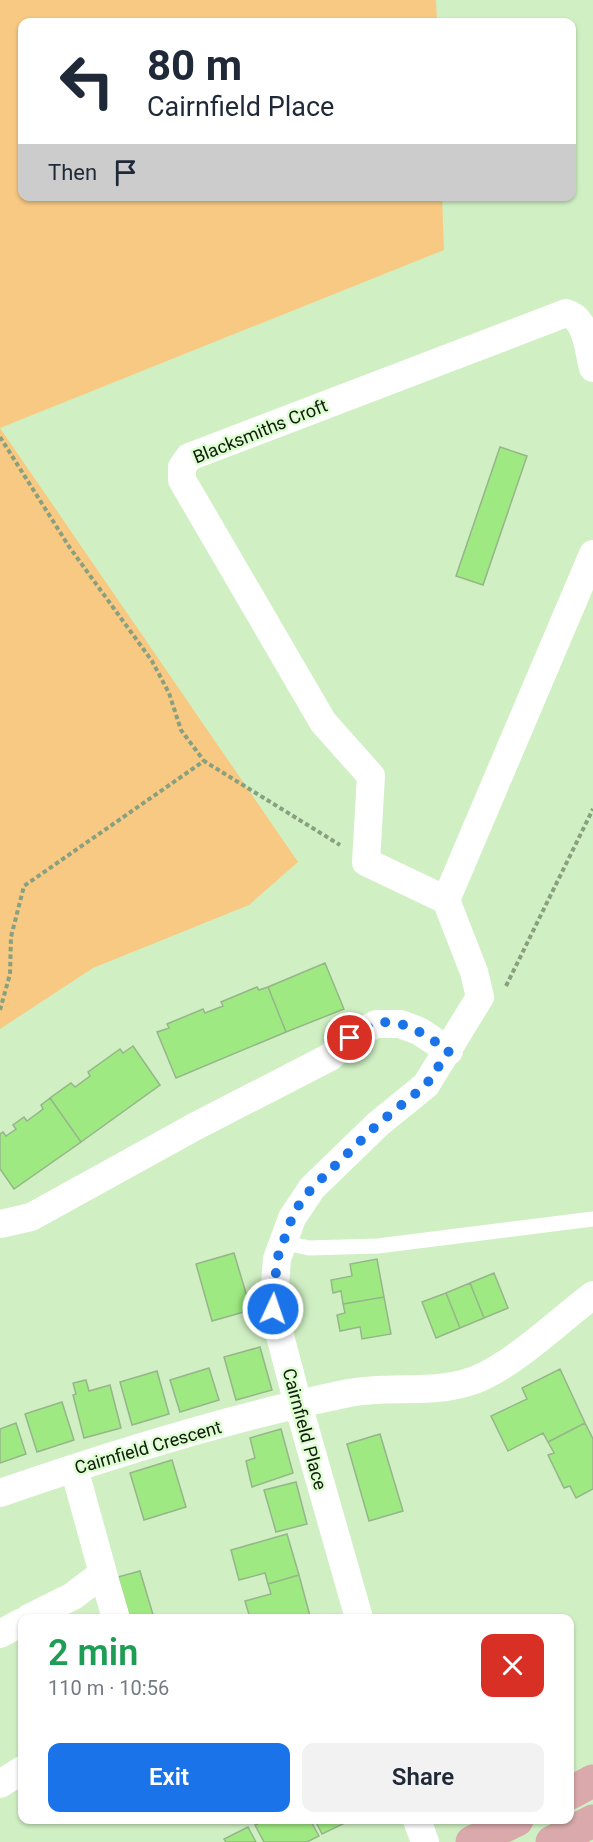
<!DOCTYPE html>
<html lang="en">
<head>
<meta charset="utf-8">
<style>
  :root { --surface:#fff; --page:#f2f2f3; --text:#1f2937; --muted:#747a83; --accent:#1a73e8 }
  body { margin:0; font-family:Roboto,sans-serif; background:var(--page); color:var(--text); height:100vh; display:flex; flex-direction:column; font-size:22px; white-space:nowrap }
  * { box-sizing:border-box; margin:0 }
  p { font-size:20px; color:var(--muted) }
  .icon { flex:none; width:33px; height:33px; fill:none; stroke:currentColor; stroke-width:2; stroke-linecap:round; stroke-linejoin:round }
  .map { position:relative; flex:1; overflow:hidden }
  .sheet { position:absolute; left:18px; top:1614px; width:556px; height:210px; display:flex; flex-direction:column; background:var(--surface); border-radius:12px; box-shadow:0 2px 4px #0004 }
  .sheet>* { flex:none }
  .guide { position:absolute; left:18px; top:18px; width:558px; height:183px; border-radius:12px; box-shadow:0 2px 4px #0004; background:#fff; color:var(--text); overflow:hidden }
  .pin { position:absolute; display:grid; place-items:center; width:51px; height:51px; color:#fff; margin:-26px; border:3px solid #fff; border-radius:50%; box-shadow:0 2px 6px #0007 }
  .me { position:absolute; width:66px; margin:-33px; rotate:3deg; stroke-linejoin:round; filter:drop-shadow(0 0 4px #0008) }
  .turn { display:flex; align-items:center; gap:21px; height:126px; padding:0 30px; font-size:27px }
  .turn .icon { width:78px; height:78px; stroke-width:2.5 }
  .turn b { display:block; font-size:42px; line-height:51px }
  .then { display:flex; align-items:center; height:57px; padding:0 30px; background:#0003; gap:12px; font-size:22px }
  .round { display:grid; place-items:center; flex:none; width:63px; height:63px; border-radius:12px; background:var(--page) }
  .head { display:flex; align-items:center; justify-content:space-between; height:102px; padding:0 30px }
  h1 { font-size:36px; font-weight:600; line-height:45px; color:#1e9e55 }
  .cta { display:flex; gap:12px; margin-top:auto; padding:12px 30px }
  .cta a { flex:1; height:69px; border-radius:12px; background:var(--accent); color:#fff; font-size:24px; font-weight:600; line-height:69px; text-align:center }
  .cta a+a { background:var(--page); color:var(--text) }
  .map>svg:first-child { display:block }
  .green { fill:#f7c982 }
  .building { fill:#9ee981; stroke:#96b58b; stroke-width:1.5 }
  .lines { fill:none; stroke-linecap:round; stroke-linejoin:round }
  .path { stroke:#88a07f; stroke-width:4; stroke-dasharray:4.5 3; stroke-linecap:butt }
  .service { stroke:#fff; stroke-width:15 }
  .minor { stroke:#fff; stroke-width:28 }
  .primary { stroke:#d9a9ab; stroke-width:33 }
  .route { stroke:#1a73e8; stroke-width:10; stroke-dasharray:0 18 }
  .labels { text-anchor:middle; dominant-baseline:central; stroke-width:5; stroke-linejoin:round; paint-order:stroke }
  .street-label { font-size:18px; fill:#101b0c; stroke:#ddfed1 }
</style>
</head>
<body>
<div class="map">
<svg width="593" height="1842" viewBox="0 0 593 1842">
  <rect width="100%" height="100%" fill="#d0f0c4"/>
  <path class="green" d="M0,0H436L437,22H22V196L442,197L444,250L0,428L298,862L249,905L93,968L0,1029Z"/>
  <path class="building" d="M500,447L527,456L483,585L456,576Z
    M325,963L344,1009L286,1032L268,987Z
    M257,987L259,990L268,987L286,1032L176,1078L157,1032L169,1028L167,1024L203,1009L205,1013L223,1006L221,1002Z
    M133,1046L160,1085L81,1142L50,1098L71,1083L75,1087L90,1076L88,1072L120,1049L123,1053Z
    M50,1098L81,1142L14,1189L0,1169V1134L3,1132L6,1136L16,1129L13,1125L24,1117L27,1121L43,1109L41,1105Z
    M234,1253L251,1310L212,1321L196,1264Z
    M377,1259L384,1297L343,1304L341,1291L333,1293L331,1280L352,1276L350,1264Z
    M494,1273L508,1308L484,1318L470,1283Z
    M470,1283L484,1318L460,1328L446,1293Z
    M446,1293L460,1328L436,1338L422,1302Z
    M384,1297L391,1334L362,1339L360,1327L340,1331L337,1315L345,1313L343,1304Z
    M260,1347L272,1390L236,1400L224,1357Z
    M209,1368L219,1400L180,1412L170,1380Z
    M560,1369L585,1423L548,1442L543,1433L508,1451L491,1416L527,1399L522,1388Z
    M157,1371L169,1414L132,1425L120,1382Z
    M86,1380L89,1391L110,1385L121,1428L84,1438L73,1395L76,1394L73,1383Z
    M62,1402L74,1440L37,1452L25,1414Z
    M16,1423L26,1454L0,1463V1429Z
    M585,1423L593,1439V1489L576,1498L570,1486L564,1488L548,1455L554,1453L548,1442Z
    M281,1429L293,1473L252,1487L246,1461L255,1458L250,1438Z
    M380,1434L403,1511L369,1521L347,1444Z
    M172,1460L186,1507L144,1520L130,1473Z
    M296,1482L307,1524L276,1532L264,1490Z
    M287,1534L299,1575L268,1584L265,1573L239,1580L231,1550Z
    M140,1571L154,1618H130L118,1577Z
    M299,1575L310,1616L250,1618L245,1601L271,1594L268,1584Z
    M265,1820H310L319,1836L307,1842H264L255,1825Z
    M315,1820H346L347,1822L322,1834Z
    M248,1827L256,1842H226L224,1839Z"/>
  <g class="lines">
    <path class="path" d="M0,437L70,548L152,661L169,693L181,730L204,761
      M506,986L593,809
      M0,1010L10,974L11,937L24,886L204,761L340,845"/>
    <path class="service" d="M282,1242L309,1248L378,1246L593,1219"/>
    <path class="minor" d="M446,900L593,554
      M0,1224L31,1217L196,1126L330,1057L350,1038L376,1024H400L419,1031L449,1051
      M74,1468L104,1577
      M0,1493C113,1454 232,1417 349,1393C394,1384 441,1397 484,1376C522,1357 559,1321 593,1295
      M29,1618L73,1596L94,1580L104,1577L116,1618
      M359,1618L298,1404L273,1309L277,1259L292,1218L312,1188L378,1124L426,1085L480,997L474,972L446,900L366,862L371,776L323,722L182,480V467L189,457L566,313C587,318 588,349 593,368
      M0,1634L22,1622
      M0,1784L22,1770
      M417,1820L425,1842"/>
    <path class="primary" d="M570,1793L593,1781
      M472,1842L517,1820
      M552,1842L593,1821"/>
  </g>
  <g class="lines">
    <path class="route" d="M273,1309L277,1259L292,1218L300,1203L312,1188L378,1124L426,1085L449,1051C428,1037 402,1016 375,1024C367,1027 358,1034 350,1038"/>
  </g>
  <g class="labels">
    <g class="street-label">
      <text transform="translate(260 431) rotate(-22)">Blacksmiths Croft</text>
      <text transform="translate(305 1429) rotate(75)">Cairnfield Place</text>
      <text transform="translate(148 1447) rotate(-16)">Cairnfield Crescent</text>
    </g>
  </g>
</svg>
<div class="pin" style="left:350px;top:1038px;background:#d93025"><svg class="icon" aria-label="arrive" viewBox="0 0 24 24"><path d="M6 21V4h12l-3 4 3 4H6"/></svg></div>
<svg class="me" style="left:273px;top:1309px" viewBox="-20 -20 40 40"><circle r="17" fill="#1a73e8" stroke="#fff" stroke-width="3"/><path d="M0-11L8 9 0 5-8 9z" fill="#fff"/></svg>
<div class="guide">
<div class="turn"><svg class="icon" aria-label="left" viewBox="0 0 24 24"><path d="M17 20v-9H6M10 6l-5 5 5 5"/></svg><div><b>80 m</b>Cairnfield Place</div></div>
<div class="then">Then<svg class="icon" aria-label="arrive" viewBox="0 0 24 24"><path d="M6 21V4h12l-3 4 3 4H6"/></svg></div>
</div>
<section class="sheet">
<div class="head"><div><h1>2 min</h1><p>110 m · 10:56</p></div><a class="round" style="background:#d93025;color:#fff"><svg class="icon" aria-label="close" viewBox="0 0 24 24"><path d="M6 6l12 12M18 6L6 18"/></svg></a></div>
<div class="cta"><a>Exit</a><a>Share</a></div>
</section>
</div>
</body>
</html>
